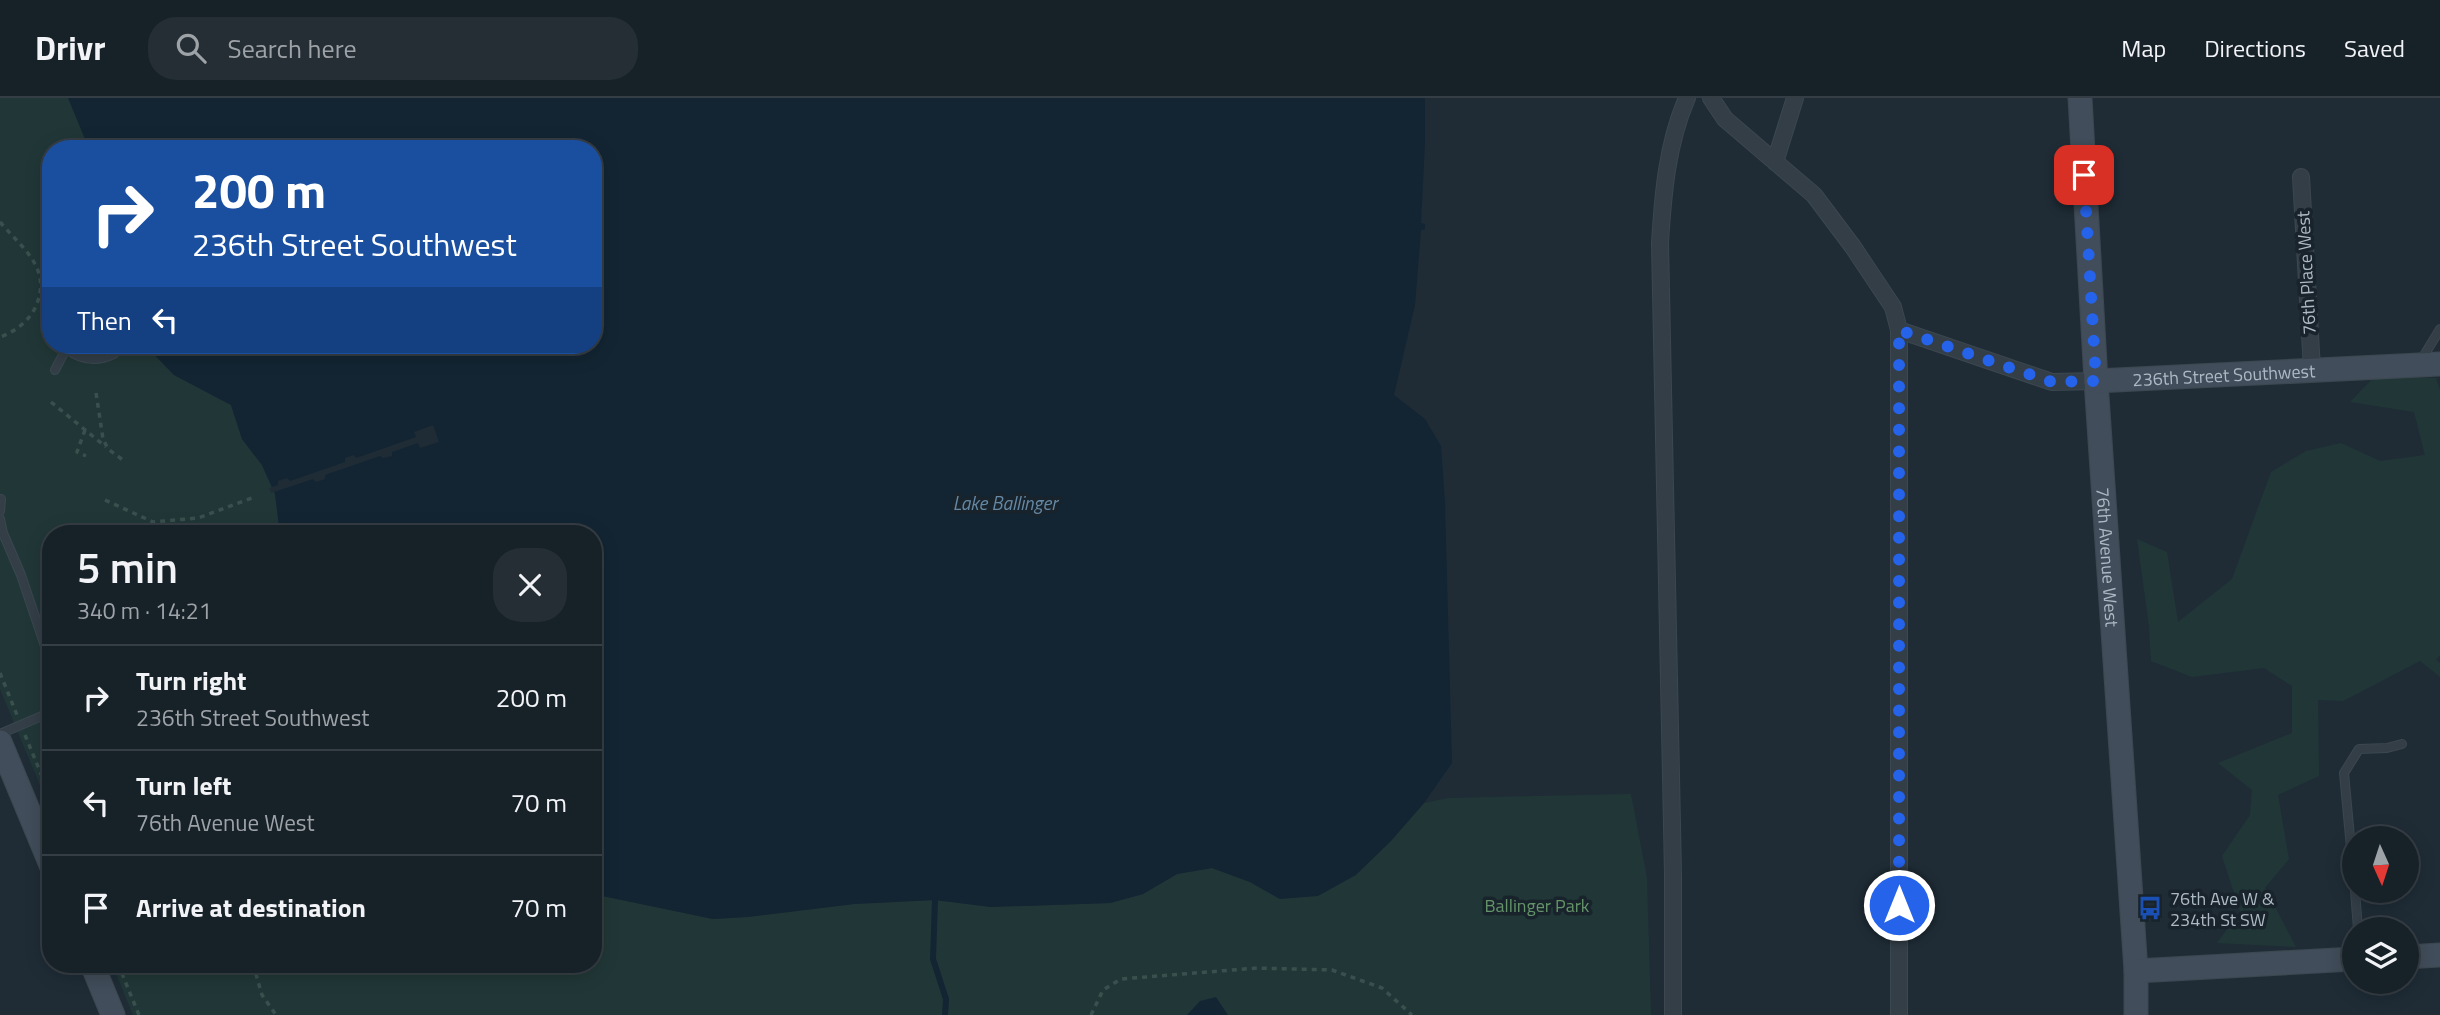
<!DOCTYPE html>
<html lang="en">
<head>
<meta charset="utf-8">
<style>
  :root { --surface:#172128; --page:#242e34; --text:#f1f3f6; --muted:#9ea3a8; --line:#363e45 }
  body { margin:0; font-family:"Titillium Web",sans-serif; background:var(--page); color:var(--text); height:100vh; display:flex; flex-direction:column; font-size:26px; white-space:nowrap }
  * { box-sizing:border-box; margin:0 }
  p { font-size:23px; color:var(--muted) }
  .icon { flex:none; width:38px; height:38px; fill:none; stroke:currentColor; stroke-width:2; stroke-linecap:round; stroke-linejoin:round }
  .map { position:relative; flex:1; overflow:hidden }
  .details { position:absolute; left:42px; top:427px; width:560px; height:448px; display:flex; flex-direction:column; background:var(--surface); border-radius:28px; box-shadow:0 4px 18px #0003,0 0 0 2px var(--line) }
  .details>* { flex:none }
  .guide { position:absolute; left:42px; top:42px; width:560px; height:214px; border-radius:28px; box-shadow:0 4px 18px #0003,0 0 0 2px var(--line); background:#1a4fa0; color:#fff; overflow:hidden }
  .needle { width:46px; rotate:177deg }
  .controls { position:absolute; left:2342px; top:728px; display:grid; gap:14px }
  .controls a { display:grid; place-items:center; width:77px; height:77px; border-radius:50%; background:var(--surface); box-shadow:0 4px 18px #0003,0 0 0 2px var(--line); font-size:35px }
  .pin { position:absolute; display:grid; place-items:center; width:60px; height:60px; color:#fff; margin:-30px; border-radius:14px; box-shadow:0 4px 10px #0006 }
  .me { position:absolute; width:77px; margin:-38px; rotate:0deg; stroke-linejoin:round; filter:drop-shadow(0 0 5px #0008) }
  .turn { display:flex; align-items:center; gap:24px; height:147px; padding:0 35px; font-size:32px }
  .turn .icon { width:91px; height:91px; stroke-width:2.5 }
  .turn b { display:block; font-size:49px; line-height:60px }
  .then { display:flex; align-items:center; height:66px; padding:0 35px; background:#0003; gap:14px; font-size:26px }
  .round { display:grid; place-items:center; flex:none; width:74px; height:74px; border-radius:28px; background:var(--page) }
  .head { display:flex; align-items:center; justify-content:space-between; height:119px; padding:0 35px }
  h1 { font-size:42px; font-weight:600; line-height:52px }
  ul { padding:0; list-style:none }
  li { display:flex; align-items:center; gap:21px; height:105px; padding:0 35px; border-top:2px solid var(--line) }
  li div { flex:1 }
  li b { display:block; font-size:26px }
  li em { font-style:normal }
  header { display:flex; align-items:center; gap:42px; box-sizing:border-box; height:98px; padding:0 35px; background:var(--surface); border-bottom:2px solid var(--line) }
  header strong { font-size:33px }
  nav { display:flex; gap:38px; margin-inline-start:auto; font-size:24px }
  .search { width:490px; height:63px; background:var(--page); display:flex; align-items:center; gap:18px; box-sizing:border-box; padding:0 24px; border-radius:28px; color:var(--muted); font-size:26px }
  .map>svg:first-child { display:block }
  .green { fill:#213737 }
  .water { fill:#132533 }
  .pier { fill:#1f2c36 }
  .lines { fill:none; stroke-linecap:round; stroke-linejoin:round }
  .stream { stroke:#132533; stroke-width:6 }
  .lane-casing { stroke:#3c4750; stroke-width:10 }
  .street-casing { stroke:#3c4750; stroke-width:18 }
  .secondary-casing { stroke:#3c4750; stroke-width:25 }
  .path { stroke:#3a504f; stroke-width:3.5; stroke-dasharray:5 5; stroke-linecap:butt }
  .lane { stroke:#333e47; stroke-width:8 }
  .street { stroke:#333e47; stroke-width:16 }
  .secondary { stroke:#414d5a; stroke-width:23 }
  .route { stroke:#2563eb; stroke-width:12; stroke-dasharray:0 21.6 }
  .labels { text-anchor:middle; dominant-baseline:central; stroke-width:7; stroke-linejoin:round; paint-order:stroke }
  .street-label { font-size:18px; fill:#adb9c4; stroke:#18232b }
  .poi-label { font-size:18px; fill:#adb9c4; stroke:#18232b; text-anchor:start }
  .park-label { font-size:18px; fill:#649469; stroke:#18232b }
  .water-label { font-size:19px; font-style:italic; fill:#6588a4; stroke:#18232b }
</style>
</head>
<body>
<header>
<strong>Drivr</strong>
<div class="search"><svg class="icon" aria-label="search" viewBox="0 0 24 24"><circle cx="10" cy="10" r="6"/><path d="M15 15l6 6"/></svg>Search here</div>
<nav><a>Map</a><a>Directions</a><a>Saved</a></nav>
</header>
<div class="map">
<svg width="2440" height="917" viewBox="0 0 2440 917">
  <rect width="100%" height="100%" fill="#1f2c36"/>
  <path class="green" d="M0,0H76L95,51H51V247H145L174,277L231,307L242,341L262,367L275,396L280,436H51V714L0,591Z
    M2376,277L2436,280L2440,292V557L2436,562L2440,565V579L2420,563L2343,603L2318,602L2319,678L2278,697L2289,761L2265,790L2296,849L2217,845L2240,813L2222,758L2250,717L2252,692L2218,665L2292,635V588L2264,570L2192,579L2151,563L2149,528L2137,441L2167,454L2178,524L2232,481L2271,374L2306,353L2341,345L2380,363L2425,357L2414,314L2350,304Z
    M1631,696L1647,780L1651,917H133L112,866H593V796L713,821L747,819L854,806L935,802L991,809L1110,805L1143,796L1177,776L1212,770L1250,784L1280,801L1390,744L1424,705L1448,700Z"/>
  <path class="water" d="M68,0H1425V46L1421,125L1425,126V131L1421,132L1415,207L1394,297L1425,321L1441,348L1445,405L1452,665L1424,705L1390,744L1356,777L1318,798L1280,801L1250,784L1212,770L1177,776L1143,796L1110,805L991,809L935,802L854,806L747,819L713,821L593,796V436H280L275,396L262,367L242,341L231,307L174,277L145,247H593V51H89Z
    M1216,899L1228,917H1187L1200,903Z"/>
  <path class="pier" d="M433,327L439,344L420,350L418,345L392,354V358L383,360L380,358L325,377V381L316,384L313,381L271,395L269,390L278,387V383L287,380L290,383L345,364V360L354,357L356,360L416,339L414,334Z"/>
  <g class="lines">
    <path class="stream" d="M935,802L933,861L946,901L945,917"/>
    <g class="lane-casing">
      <path id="lane" d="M67,251C82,263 97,264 114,256L120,247
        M2420,264L2440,231
        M55,272L68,247
        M0,413L1,401
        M0,421L3,435L21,477L51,566
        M0,636L51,614
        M2354,782L2344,675L2359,651L2387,650L2402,646
        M2355,793L2358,831"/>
    </g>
    <g class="street-casing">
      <path id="street" d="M1711,0L1725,21L1814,97L1853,149L1893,209L1899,232L2052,284L2096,283
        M1775,64L1795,0
        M2301,79L2312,271
        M1673,917V776L1660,145C1663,96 1667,46 1687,0
        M1899,917V232"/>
    </g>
    <g class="secondary-casing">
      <g id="secondary">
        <path id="s1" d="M2080,0L2096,283L2136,873V917"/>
        <path id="s2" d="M2096,283L2440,266"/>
        <path d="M0,644L51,767"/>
        <path d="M2406,859L2440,857"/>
        <path d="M92,866L113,917"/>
        <path d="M2136,873L2354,861"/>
      </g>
    </g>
    <path class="path" d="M0,124C23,151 52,170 36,208C30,222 15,234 0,239
      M96,295L103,341L108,351L123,362
      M51,304L106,349
      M85,332L77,354L86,358
      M105,402L153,424L198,420L252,400
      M151,436L153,424
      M0,575L17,617
      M25,637L51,700
      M118,866L139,917
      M253,866L262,897L276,917
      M1091,917L1103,892L1121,881L1257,870L1332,872L1382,890L1412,917"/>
    <use href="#lane" class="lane"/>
    <use href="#street" class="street"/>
    <use href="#secondary" class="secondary"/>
  </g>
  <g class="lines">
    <path class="route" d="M1899,807V232L2052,284L2096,283L2084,77"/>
  </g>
  <defs>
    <g id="bus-bare" transform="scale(1.89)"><path d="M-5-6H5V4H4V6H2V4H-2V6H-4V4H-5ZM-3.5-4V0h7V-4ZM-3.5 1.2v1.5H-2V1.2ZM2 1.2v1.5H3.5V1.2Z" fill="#1a4fb4" stroke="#18232b" stroke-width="2.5" paint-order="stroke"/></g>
  </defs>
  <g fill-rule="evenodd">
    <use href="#bus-bare" x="2150" y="810"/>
  </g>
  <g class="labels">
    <g class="street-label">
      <text transform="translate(2306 175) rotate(-93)">76th Place West</text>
      <text stroke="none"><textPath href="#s2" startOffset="128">236th Street Southwest</textPath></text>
      <text stroke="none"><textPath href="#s1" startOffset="460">76th Avenue West</textPath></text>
    </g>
    <g class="poi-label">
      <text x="2170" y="800">76th Ave W &amp;<tspan x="2170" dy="21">234th St SW</tspan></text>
    </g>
    <g class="park-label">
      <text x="1537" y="807">Ballinger Park</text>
    </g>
    <g class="water-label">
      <text x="1005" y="404">Lake Ballinger</text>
    </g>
  </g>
</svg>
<div class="controls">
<a><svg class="needle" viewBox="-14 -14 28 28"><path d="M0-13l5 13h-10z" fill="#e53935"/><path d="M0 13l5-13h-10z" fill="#9ea3a8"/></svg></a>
<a><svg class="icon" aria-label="layers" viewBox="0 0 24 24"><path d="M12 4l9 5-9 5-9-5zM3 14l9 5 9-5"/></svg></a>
</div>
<div class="pin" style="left:2084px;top:77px;background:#d93025"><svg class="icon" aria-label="arrive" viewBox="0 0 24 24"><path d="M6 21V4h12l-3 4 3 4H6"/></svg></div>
<svg class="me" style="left:1899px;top:807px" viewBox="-20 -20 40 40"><circle r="17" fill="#2563eb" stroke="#fff" stroke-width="3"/><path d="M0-11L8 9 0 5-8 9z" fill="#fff"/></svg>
<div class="guide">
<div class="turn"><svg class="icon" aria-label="right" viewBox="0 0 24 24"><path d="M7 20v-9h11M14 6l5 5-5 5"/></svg><div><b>200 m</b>236th Street Southwest</div></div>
<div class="then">Then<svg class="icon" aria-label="left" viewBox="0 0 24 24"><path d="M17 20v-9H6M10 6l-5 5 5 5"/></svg></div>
</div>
<section class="details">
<div class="head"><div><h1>5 min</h1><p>340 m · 14:21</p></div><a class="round"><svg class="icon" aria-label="close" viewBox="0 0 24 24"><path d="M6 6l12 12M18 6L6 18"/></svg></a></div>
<ul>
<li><svg class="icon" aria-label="right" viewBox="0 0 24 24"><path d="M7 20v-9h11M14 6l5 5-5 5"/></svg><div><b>Turn right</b><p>236th Street Southwest</p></div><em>200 m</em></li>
<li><svg class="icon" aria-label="left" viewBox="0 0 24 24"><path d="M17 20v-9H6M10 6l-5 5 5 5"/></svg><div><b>Turn left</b><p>76th Avenue West</p></div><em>70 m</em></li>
<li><svg class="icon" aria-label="arrive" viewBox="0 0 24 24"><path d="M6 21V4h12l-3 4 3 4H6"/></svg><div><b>Arrive at destination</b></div><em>70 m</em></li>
</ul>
</section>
</div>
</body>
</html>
